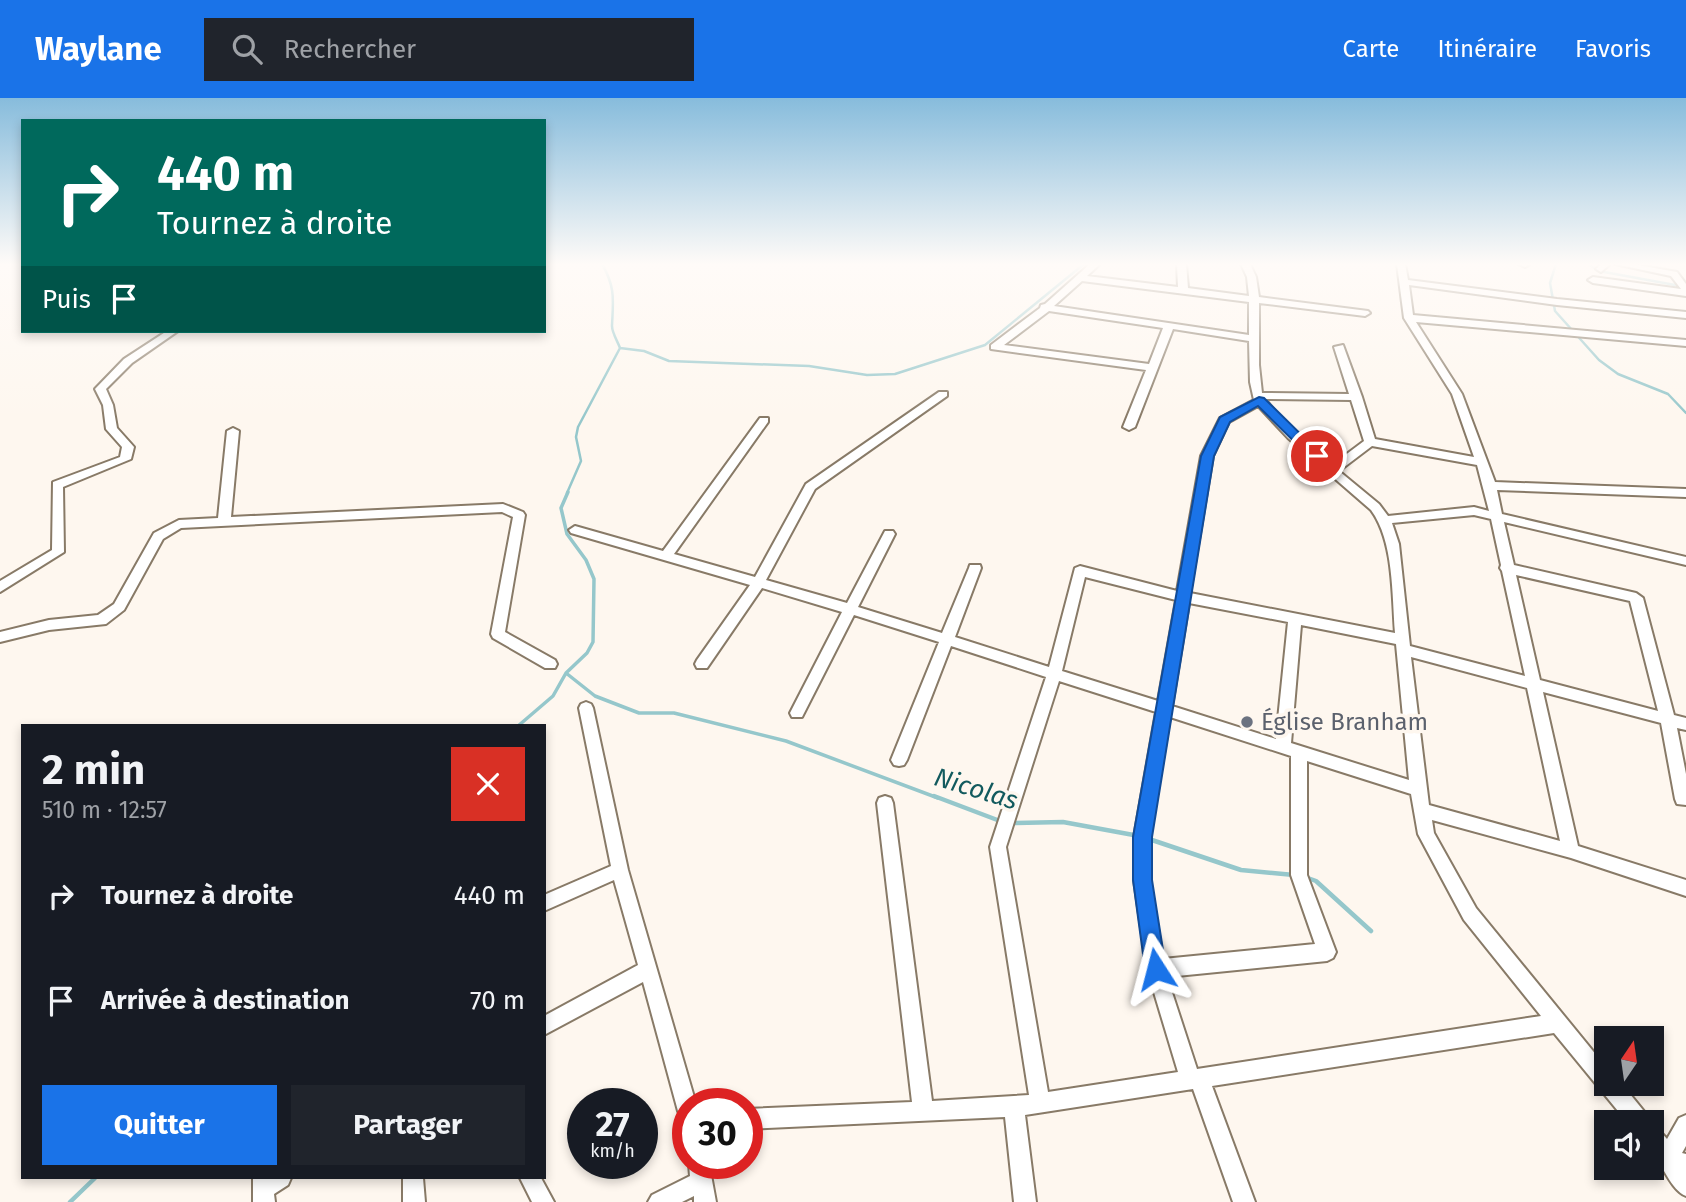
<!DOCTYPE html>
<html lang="fr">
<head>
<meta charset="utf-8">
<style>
  :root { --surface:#171b24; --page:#20242c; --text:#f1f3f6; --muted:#9ea1a6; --accent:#1a73e8 }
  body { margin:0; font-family:"Fira Sans",sans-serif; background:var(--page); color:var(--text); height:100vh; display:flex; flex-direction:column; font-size:26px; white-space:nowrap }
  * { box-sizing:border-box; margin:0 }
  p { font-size:23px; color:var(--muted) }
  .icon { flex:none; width:38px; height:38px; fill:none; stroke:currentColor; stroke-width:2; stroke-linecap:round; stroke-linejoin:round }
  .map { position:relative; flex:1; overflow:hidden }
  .panel { position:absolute; left:21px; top:626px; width:525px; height:455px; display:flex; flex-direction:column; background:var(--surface); border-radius:0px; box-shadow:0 4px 10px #0003 }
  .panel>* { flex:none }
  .guide { position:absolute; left:21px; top:21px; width:525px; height:214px; border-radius:0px; box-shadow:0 4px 10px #0003; background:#00695c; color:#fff; overflow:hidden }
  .needle { width:46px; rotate:13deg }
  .controls { position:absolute; left:1594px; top:928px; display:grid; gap:14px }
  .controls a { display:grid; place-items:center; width:70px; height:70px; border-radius:0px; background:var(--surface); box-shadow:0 4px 10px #0003; font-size:35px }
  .speed { position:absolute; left:567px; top:990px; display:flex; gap:14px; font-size:35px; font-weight:700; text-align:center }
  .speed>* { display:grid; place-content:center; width:91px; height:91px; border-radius:50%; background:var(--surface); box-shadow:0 4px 10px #0003; line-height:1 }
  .speed small { font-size:18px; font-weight:400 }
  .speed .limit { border:10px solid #d22; background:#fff; color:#111 }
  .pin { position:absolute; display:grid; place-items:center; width:60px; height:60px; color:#fff; margin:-30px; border:4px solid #fff; border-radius:50%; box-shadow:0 2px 7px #0007 }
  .me { position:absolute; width:77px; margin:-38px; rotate:351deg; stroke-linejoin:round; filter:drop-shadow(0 0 5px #0008) }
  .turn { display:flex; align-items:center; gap:24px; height:147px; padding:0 21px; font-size:32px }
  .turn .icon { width:91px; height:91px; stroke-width:2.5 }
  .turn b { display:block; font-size:49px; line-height:60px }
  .then { display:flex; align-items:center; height:66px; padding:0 21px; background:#0003; gap:14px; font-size:26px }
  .round { display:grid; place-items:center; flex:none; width:74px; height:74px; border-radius:0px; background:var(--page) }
  .overview { display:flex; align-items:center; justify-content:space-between; height:119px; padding:0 21px }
  h1 { font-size:42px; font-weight:700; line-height:52px }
  .action { display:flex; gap:14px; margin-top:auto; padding:14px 21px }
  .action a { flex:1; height:80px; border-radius:0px; background:var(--accent); color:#fff; font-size:28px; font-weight:700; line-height:80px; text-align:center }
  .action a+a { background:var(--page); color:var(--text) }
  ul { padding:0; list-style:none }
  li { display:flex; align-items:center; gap:21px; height:105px; padding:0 21px }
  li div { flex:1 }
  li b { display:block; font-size:26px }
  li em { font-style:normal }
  header { display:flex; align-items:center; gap:42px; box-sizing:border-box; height:98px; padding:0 35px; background:var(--accent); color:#fff }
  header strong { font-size:33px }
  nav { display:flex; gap:38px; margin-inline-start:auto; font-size:24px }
  .search { width:490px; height:63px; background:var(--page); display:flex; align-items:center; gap:18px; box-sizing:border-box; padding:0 24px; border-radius:0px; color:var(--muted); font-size:26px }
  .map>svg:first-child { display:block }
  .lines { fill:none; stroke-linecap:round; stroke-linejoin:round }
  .stream-far2 { stroke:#95c7cb; stroke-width:2.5 }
  .stream-far1 { stroke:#95c7cb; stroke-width:3.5 }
  .stream { stroke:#95c7cb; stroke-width:4.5 }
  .minor-casing { stroke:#887a67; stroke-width:4 }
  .minor { fill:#fff; fill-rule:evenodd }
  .route { fill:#1a73e8; stroke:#114b97; stroke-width:2 }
  .worship-dot { fill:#6b7280; stroke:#fef7ef; stroke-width:2.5 }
  .labels { text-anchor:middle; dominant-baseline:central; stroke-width:7; stroke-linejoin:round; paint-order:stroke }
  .worship-label { font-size:24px; fill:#5b616d; stroke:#fef7ef; text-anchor:start }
  .water-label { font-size:26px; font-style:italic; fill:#125a5e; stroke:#fef7ef }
</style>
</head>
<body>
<header>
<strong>Waylane</strong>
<div class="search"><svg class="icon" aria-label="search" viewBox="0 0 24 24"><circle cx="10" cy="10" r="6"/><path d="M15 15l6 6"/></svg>Rechercher</div>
<nav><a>Carte</a><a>Itinéraire</a><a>Favoris</a></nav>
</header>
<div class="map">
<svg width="1686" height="1104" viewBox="0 0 1686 1104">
  <rect width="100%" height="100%" fill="#fef7ef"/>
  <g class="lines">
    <path class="stream-far2" d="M1556,166L1550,185L1555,213L1599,262L1618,276L1668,296L1686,315
      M1588,166L1599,173L1686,189
      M620,250L644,253L669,263L809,268L867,277L895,276L985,247L1084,166
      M567,395L581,363L576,339L578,329L620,250C618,244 612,235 612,228C613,203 616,190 602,166"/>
    <path class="stream-far1" d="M566,575L595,598L639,615H674L786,643L938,700
      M518,628L553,598L566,575L587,555L593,544L594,481L586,462L567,436L561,410L568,394"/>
    <path class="stream" d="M934,698L1000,723
      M1012,725L1063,724L1139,738
      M1146,740L1241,772L1294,777
      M1305,779L1316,783L1371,833
      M70,1104L95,1080"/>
    <g class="minor-casing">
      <path id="minor" d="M1090,166H1100L1087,178L1178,189L1177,166H1186L1188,190L1249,198L1247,179L1241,166H1250L1256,179L1259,199L1368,213L1370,215L1365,218L1259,205V267L1262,295L1349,296L1334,249L1343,247L1362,299L1375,341L1474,359L1452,296L1404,220L1397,166H1405L1408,182L1557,201L1686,214V220L1557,207L1409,187L1413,217L1686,242V248L1416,224L1462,296L1495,384L1686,391V399L1497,392L1502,416L1686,459V467L1504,424L1514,467L1636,495L1643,500L1674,617L1686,620V632L1677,630L1686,676V707L1677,706L1675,701L1661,625L1543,594L1578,748L1686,782V798L1571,760L1432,722L1434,735L1476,810L1606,969V985H1621L1647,1017L1650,1024H1627L1554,935L1212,988L1255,1104H1233L1193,991L1025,1017L1036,1104H1014L1005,1019L747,1031V1011L912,1004L877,705L879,700L885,698L891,700L893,705L932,1003L1029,997L990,749L1046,579L951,548L907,662L904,667L899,668L894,667L891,662L939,544L854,517L802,619H792L790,615L842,514L762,490L707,570H697L695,566L697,562L750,487L571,435L569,432L575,428L663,453L760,320H768V324L674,456L755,479L806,386L939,294H947V298L815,391L766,482L847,505L885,433H893L895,436L858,509L942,535L969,470L970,467H980L981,470L955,539L1049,569L1075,470L1080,468L1177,493L1201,358L1220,320L1254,302L1250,284L1249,243L1173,231L1135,329L1129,332L1123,329L1146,272L991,251V247L1040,210L1041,207L1045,206ZM1082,183L1249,204V237L1054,208ZM1049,213L1163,230L1149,266L1004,247ZM1265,301L1351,302L1364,343L1332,367L1280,319ZM1258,308L1288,340L1371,412C1394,443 1392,497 1395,535L1190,495L1213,358L1229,324ZM1372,348L1477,367L1489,413L1474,409L1388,418L1379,406L1339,373ZM1474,417L1491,421L1501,467L1500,470L1502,473L1525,578L1410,548L1399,446L1392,425ZM1516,477L1630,503L1658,613L1540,582ZM1085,479L1176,502L1158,603L1062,573ZM1189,505L1288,524L1276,641L1172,608ZM1301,527L1396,546L1409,682L1291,645ZM1411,559L1527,590L1560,743L1429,707ZM1059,583L1156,614L1134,739V782L1147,871L1178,974L1048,994L1006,749ZM1170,619L1291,658V777L1315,846L1163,861L1150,782V739ZM1307,663L1411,696L1418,736L1464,822L1541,918L1197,971L1167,879L1327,863L1333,860L1336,854L1307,777Z
        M1518,166H1530L1525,169Z
        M1601,166H1610L1601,174L1596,171Z
        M1615,166H1632L1677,174L1686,186V198L1593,185L1588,182L1593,179L1681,191L1671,178Z
        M167,233H178L132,265L106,291L113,307L117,330L134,349L131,361L63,389L64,454L0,494V483L52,452L53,384L120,359L122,349L106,331L103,307L95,291L124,261Z
        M233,330L239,333L231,419L503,406L523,414L525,417L505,534L555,562L557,566L555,570H545L493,540L491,536L513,419L502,414L181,430L163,441L124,512L106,526L49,532L0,544V534L49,522L98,517L114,506L154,435L179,422L218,420L227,333Z
        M586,604L591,606L593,610L628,772L696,1006H688V1023L681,1020L678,1013L643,884L544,937V918L638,867L614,782L544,813V797L611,768L579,610L581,606Z
        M1686,1017V1048L1682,1055L1686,1056V1098C1671,1092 1663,1067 1652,1055V1029L1659,1032L1667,1041L1679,1020Z
        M689,1066H709L716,1104H694V1098L682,1104H648L652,1097L690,1078Z
        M253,1080H291L288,1087L274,1096L275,1104H253Z
        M403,1080H423L425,1104H403Z
        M520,1080H541L554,1104H532Z"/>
    </g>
    <use href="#minor" class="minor"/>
  </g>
  <linearGradient id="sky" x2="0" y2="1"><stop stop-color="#87bcdc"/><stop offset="0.52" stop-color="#fffbf8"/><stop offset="1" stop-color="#fffbf8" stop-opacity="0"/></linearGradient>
  <rect width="1686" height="320" fill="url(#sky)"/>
  <path class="route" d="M1259,299L1264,300L1323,358L1317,362L1312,361L1258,308L1230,324L1214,358L1152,739V782L1166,871L1163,878L1156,881L1148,878L1145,871L1133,782V739L1201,358L1220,319Z"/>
  <circle class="worship-dot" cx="1247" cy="624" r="7"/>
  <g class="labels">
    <g class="worship-label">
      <text x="1261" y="624">Église Branham</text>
    </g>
    <g class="water-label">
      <text transform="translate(976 691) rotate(17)">Nicolas</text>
    </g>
  </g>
</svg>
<div class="controls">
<a><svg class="needle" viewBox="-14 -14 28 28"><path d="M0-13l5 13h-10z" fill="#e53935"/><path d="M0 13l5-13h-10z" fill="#9ea1a6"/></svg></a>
<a><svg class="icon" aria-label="sound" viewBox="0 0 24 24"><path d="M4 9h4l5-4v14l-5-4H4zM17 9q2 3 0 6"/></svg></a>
</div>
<div class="speed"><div>27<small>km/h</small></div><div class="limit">30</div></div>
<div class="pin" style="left:1317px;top:358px;background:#d93025"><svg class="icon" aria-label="arrive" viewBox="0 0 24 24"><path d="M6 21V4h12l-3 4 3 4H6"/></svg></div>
<svg class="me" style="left:1156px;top:871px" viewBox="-20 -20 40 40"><path d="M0-17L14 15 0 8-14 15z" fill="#1a73e8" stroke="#fff" stroke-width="4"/></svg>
<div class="guide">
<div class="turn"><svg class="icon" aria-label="right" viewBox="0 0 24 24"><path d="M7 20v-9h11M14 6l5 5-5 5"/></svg><div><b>440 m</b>Tournez à droite</div></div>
<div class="then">Puis<svg class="icon" aria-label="arrive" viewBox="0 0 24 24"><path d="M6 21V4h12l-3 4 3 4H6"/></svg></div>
</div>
<section class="panel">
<div class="overview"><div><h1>2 min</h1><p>510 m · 12:57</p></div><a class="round" style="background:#d93025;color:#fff"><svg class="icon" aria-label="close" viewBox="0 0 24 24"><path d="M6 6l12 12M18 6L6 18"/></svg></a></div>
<ul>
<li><svg class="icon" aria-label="right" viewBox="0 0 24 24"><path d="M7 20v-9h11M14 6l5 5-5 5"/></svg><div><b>Tournez à droite</b></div><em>440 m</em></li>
<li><svg class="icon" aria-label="arrive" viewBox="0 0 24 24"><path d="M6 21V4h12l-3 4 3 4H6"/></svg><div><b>Arrivée à destination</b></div><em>70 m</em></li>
</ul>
<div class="action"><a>Quitter</a><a>Partager</a></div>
</section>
</div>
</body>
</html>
